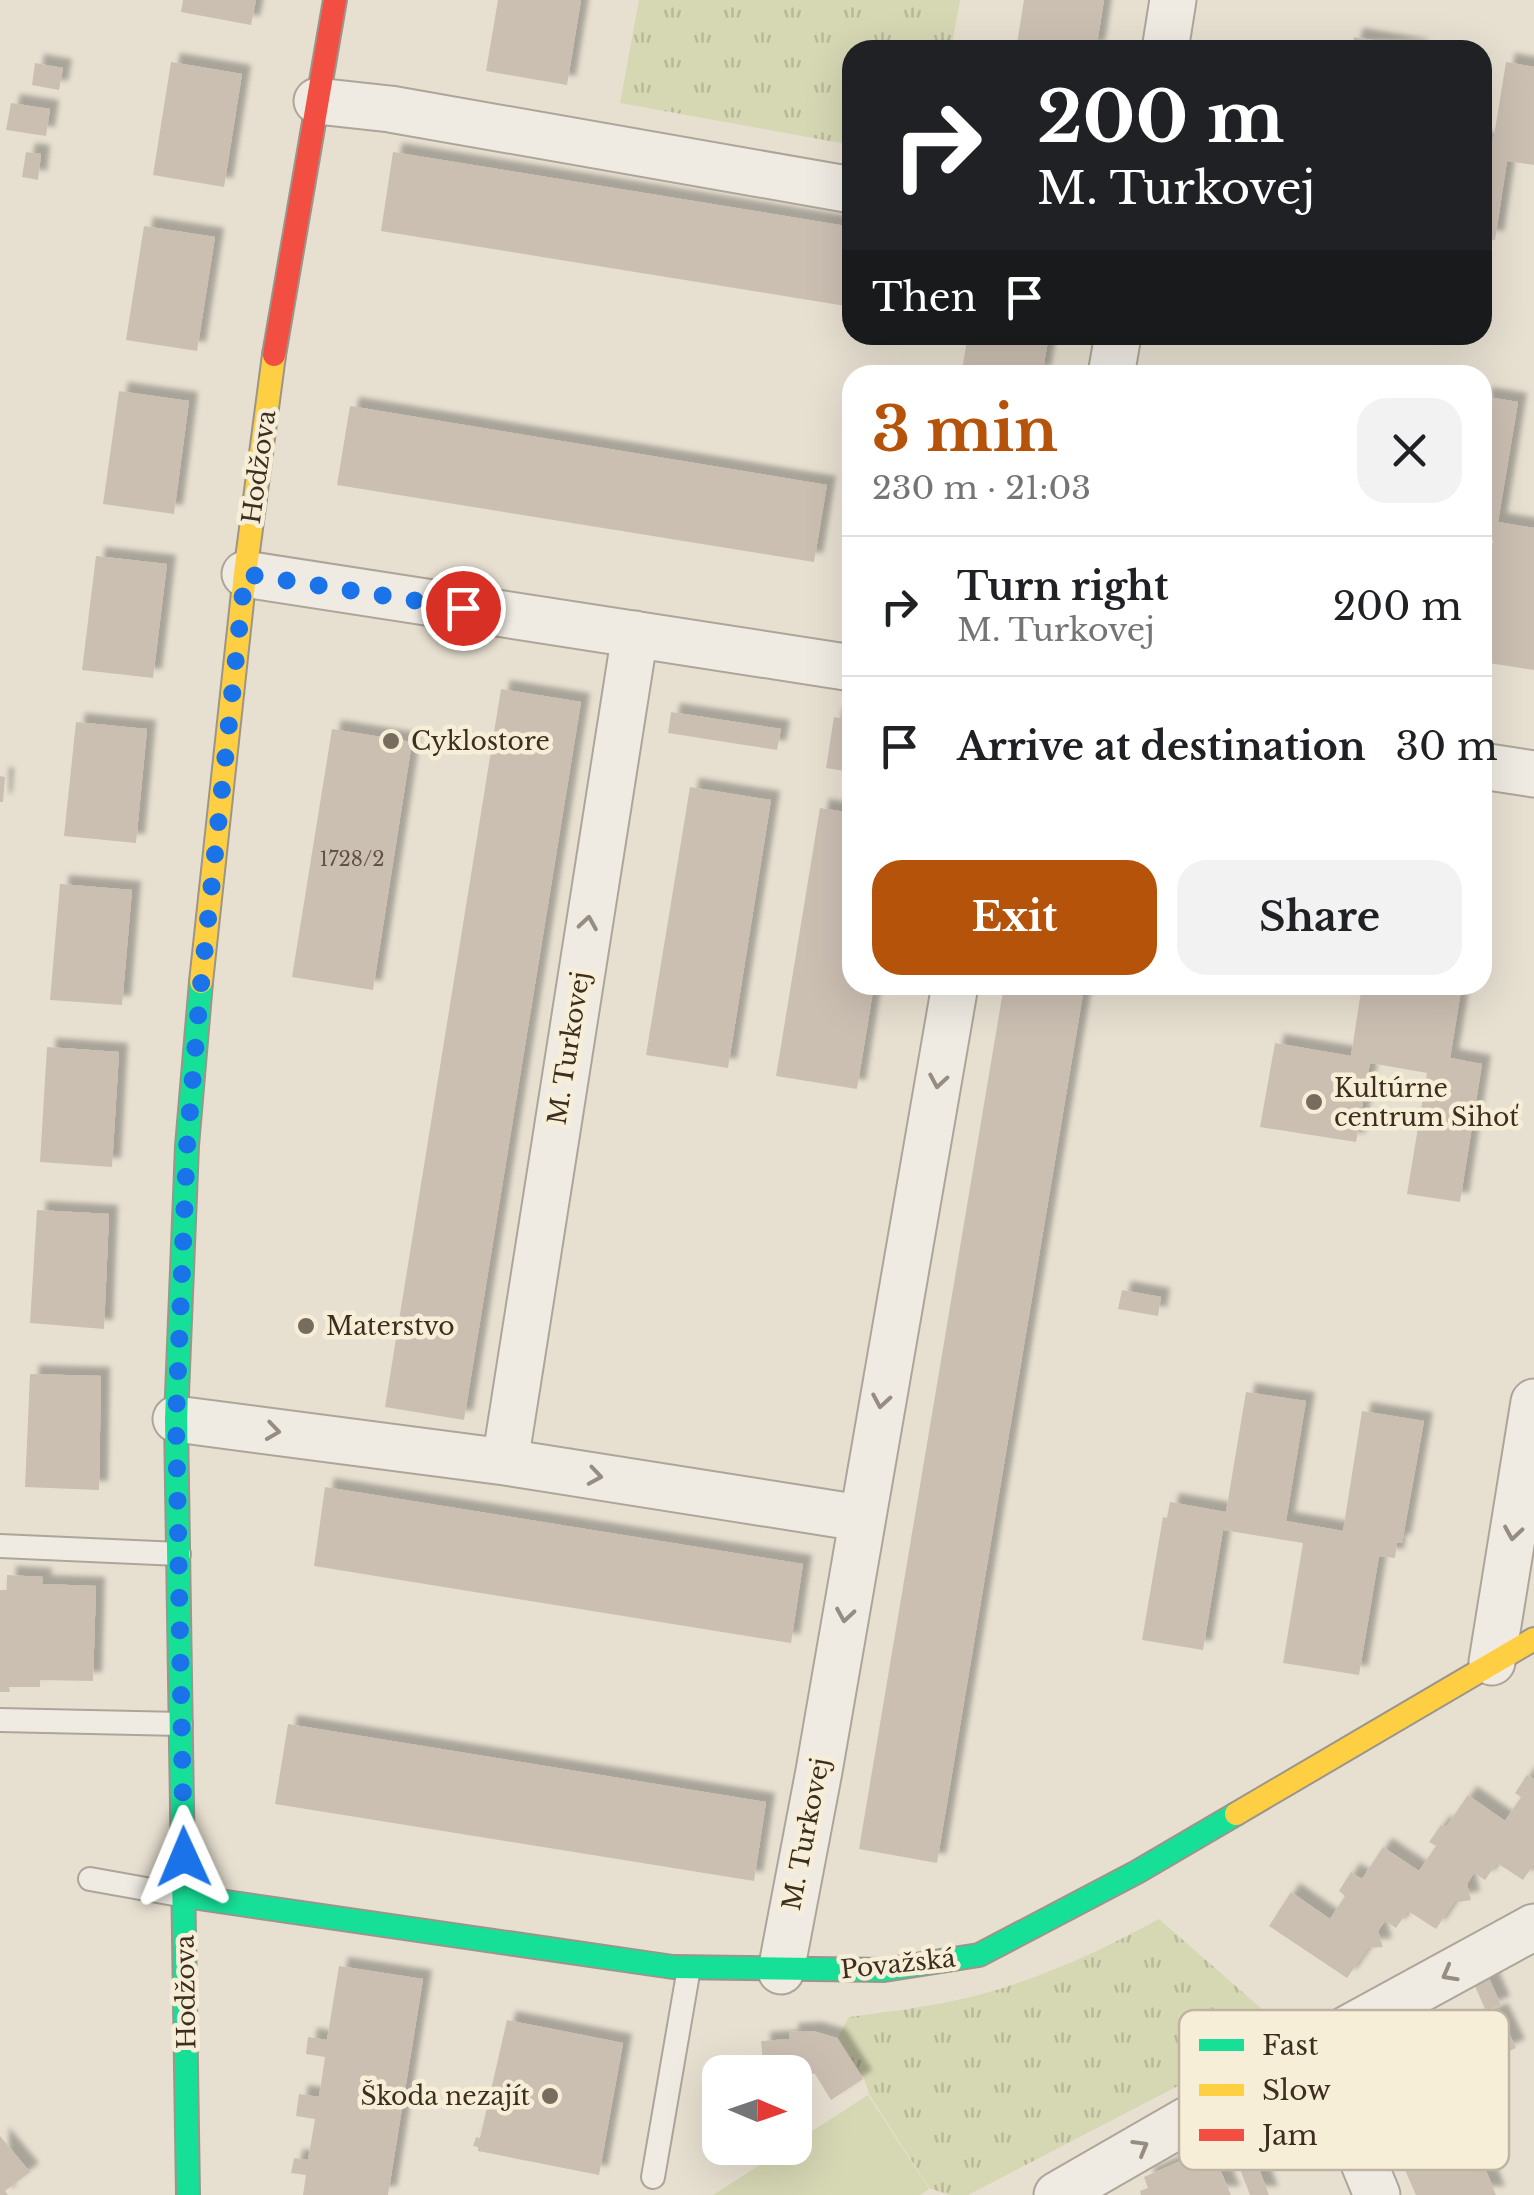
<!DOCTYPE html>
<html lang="en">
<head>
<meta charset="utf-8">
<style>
  :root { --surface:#fff; --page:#f2f2f2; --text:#202124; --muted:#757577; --line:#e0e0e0; --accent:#b45309 }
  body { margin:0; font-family:"Libre Baskerville",serif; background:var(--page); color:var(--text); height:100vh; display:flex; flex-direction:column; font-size:38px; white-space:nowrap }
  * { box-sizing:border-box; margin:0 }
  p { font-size:32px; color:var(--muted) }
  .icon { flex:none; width:55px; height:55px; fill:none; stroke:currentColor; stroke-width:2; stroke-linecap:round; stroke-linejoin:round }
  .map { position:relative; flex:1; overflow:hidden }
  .panel { position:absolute; left:842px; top:365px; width:650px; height:630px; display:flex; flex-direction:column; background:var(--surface); border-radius:30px; box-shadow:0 10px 40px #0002 }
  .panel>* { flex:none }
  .guide { position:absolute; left:842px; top:40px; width:650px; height:305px; border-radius:30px; box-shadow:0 10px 40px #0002; background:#202124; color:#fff; overflow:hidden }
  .needle { width:65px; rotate:92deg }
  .tools { position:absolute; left:702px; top:2055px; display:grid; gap:20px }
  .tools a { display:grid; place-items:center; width:110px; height:110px; border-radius:20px; background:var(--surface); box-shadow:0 10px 40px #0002; font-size:50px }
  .pin { position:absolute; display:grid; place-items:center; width:85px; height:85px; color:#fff; margin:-42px; border:5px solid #fff; border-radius:50%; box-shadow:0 2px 10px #0007 }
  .me { position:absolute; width:110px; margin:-55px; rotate:359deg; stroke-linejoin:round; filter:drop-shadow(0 0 8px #0008) }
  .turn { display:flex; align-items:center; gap:35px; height:210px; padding:0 30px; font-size:45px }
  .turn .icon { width:130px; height:130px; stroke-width:2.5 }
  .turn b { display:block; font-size:70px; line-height:85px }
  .then { display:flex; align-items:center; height:95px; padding:0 30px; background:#0003; gap:20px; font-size:38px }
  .round { display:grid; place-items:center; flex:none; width:105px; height:105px; border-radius:30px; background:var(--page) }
  .overview { display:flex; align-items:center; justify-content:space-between; height:170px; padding:0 30px }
  h1 { font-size:60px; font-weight:700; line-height:75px; color:var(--accent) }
  .primary-button { display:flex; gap:20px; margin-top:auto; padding:20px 30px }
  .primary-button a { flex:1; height:115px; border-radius:30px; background:var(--accent); color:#fff; font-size:40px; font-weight:700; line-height:115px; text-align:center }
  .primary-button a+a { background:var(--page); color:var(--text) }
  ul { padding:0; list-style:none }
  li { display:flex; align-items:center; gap:30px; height:140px; padding:0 30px; border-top:2px solid var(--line) }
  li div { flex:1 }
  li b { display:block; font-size:38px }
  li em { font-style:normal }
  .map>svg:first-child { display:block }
  .green { fill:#d6d7b3 }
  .park { fill:url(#park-tufts) }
  .building { fill:#cbbfb2; filter:url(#shadow) }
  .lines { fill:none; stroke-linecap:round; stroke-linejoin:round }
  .lane-casing { stroke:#ada599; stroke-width:26 }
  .street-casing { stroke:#ada599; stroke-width:49 }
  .fast-casing { stroke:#9c958a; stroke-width:26 }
  .slow-casing { stroke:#9c958a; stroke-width:26 }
  .jam-casing { stroke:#9c958a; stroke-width:26 }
  .lane { stroke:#efebe3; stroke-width:22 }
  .street { stroke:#efebe3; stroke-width:45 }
  .fast { stroke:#16e098; stroke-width:22 }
  .slow { stroke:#ffcf43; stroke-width:22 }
  .jam { stroke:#f24e42; stroke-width:22 }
  .oneway { stroke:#968c82 }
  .route { stroke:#1a73e8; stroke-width:18; stroke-dasharray:0 32.4 }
  .poi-dot { fill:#786c5e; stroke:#f7eed8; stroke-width:4 }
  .labels { text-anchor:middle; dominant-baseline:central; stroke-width:9; stroke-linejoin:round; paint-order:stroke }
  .number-label { font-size:20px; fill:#605244 }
  .street-label { font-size:25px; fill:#3d2e20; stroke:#f7eed8 }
  .poi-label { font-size:25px; fill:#3d2e20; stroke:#f7eed8; text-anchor:start }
  .key { fill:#f7eed8; stroke:#bfb4a1; stroke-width:2.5 }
  .key-label { font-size:28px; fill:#3d2e20 }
</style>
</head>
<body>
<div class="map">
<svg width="1534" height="2195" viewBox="0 0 1534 2195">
  <defs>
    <pattern id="park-tufts" width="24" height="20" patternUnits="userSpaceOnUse" patternTransform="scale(2.5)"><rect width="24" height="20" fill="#d6d7b3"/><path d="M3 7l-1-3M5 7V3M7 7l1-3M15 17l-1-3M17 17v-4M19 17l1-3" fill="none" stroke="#b9b99a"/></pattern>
    <filter id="shadow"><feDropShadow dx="9" dy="-9" stdDeviation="2.5" flood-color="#0004"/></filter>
  </defs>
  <rect width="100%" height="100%" fill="#e7e0d1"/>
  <path class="green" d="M868,2095L929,2189L920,2195H713L786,2148H795V2142Z"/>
  <path class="park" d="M639,0H960L951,50H852V145L620,103Z
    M1159,1919L1286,2030L968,2195H949L929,2188L869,2094L864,2078L838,2037L849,2017C885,2012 922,2008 957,2000C1027,1985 1097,1953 1159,1919Z"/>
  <path class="building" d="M183,0H256L251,25L181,12Z
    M498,0H581L567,85L486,71Z
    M1024,0H1104L1096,50H1016Z
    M1354,37L1419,48V50H1351Z
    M171,62L242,74L224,187L153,175Z
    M1506,62L1534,67V165L1507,161L1495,240L1482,238V140L1493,142Z
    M35,63L63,68L59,90L32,85Z
    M11,103L50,109L46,136L6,130Z
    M26,152L41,154L38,180L22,177Z
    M393,152L852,227V307L381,231Z
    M144,226L215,237L197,351L126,340Z
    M968,335H1049L1042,375H961Z
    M119,391L189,401L174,514L103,504Z
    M1482,396L1518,402L1498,522L1534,528V670L1482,662V602L1493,540L1482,538Z
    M350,406L827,485L814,562L337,485Z
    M96,556L167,564L153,678L82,670Z
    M501,689L581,702L464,1420L385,1407Z
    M671,712L781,729L777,750L668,733Z
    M834,717L852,720V772L826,768Z
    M76,722L147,729L136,843L64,836Z
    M332,729L412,742L373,990L292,977Z
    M0,776L5,777L3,802H0Z
    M690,787L771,800L728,1068L646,1055Z
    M820,808L852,813V985H874L857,1089L776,1076Z
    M60,884L132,890L122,1005L50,1000Z
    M1004,985L1084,988L937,1863L859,1849Z
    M1362,985H1462L1450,1058L1482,1064L1460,1202L1407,1194L1427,1073L1370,1063L1356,1142L1260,1127L1275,1043L1351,1056Z
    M47,1047L119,1052L112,1167L40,1162Z
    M37,1210L109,1214L104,1329L30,1323Z
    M1122,1290L1161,1297L1158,1316L1118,1309Z
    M30,1374L101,1376L99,1490L25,1487Z
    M1246,1392L1306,1401L1286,1521L1343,1531L1362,1411L1424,1421L1402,1543H1397L1395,1558L1379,1556L1359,1675L1283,1663L1303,1543L1223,1530L1203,1650L1142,1640L1163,1517L1167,1518L1170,1502L1226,1512Z
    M325,1487L803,1564L791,1643L314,1566Z
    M7,1575L43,1577L42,1584L96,1586L93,1681L40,1680V1687H9L10,1692H0V1590H7Z
    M288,1724L766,1802L754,1881L275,1804Z
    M1527,1775L1534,1779V1864L1523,1880L1497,1863L1485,1880L1474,1873L1467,1884L1471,1900L1459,1902L1456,1899L1436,1929L1408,1911L1396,1928L1385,1921L1378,1931L1383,1947L1368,1948L1347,1978L1269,1926L1291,1892L1330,1919L1345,1896L1339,1891L1351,1872L1362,1879L1383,1847L1419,1871L1436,1846L1429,1842L1441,1825L1446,1827L1468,1795L1505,1821L1521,1797L1515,1793Z
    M339,1966L423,1979L388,2195H303L306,2175L291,2173L294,2158L308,2160L315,2119L296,2116L299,2094L319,2097L325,2057L306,2054L308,2037L327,2040Z
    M1488,1976L1501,2005L1486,2011L1473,1982Z
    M1499,2012L1516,2048L1488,2060L1472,2023Z
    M507,2020L623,2043L599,2175L478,2151V2147L473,2146L476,2137L480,2138Z
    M813,2031L837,2038L863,2079L831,2100L815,2074L791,2070L764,2072L761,2041L790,2039L789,2032Z
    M1315,2097L1336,2150L1289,2168L1285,2159L1259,2169L1269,2195H1250L1229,2141L1245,2134L1242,2125Z
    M0,2136L30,2172L5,2191L8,2195H0Z
    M1461,2144L1474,2172L1485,2168L1496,2195H1416L1405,2170Z
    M1203,2151L1207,2161L1215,2158L1231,2195H1141L1140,2191L1148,2188L1144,2177Z"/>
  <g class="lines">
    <g class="lane-casing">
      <path id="lane" d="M0,1546L179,1554
        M0,1720L181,1724
        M90,1879L185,1896
        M653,2177L689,1968"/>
    </g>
    <g class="street-casing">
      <path id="street" d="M1165,50L1173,0
        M317,101L390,109L852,190
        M1111,375L1118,335
        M245,574L852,668
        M1482,766L1534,774
        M176,1419L505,1462L860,1518
        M505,1462L635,634
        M1492,1662L1534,1402
        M781,1971L819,1771L955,985
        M1316,2046L1377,2195
        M1057,2195L1316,2046L1534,1927"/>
    </g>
    <g class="fast-casing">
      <path id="fast" d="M185,1896L673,1967L884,1970L979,1955L1137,1872L1236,1814
        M188,2195L176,1419L187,1146L201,982"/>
    </g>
    <g class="slow-casing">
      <path id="slow" d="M201,982L245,574L274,355
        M1236,1814L1534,1639"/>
    </g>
    <g class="jam-casing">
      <path id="jam" d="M274,355L335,0"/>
    </g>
    <use href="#lane" class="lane"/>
    <use href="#street" class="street"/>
    <use href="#fast" class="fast"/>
    <use href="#slow" class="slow"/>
    <use href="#jam" class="jam"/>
  </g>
  <defs><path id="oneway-chevron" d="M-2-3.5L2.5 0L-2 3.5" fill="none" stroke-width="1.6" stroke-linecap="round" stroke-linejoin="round" transform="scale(2.5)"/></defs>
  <g class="oneway">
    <use href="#oneway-chevron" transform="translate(588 923) rotate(-81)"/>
    <use href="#oneway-chevron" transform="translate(938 1081) rotate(100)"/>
    <use href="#oneway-chevron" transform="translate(881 1401) rotate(100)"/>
    <use href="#oneway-chevron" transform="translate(273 1431) rotate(8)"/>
    <use href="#oneway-chevron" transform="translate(595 1476) rotate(9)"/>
    <use href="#oneway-chevron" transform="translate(1513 1533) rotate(99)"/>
    <use href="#oneway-chevron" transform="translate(845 1615) rotate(99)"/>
    <use href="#oneway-chevron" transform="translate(1449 1974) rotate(151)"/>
    <use href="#oneway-chevron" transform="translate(1141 2147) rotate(-30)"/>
  </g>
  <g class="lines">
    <path class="route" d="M184,1857L176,1420L187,1146L200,994L245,574L463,608"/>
  </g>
  <g class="poi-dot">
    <circle cx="391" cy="741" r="10"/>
    <circle cx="1314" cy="1102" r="10"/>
    <circle cx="306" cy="1326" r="10"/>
    <circle cx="550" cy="2096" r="10"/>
  </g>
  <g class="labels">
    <g class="number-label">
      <text x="352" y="859">1728/2</text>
    </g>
    <g class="street-label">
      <text transform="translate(259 467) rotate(-82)">Hodžova</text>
      <text transform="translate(569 1048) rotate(-81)">M. Turkovej</text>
      <text transform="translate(806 1834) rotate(-79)">M. Turkovej</text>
      <text transform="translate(898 1964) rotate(-6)">Považská</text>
      <text transform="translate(186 1992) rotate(-91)">Hodžova</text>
    </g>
    <g class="poi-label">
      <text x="411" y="741">Cyklostore</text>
      <text x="1334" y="1088">Kultúrne<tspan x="1334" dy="29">centrum Sihoť</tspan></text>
      <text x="326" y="1326">Materstvo</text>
      <text x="530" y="2096" text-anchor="end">Škoda nezajít</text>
    </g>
  </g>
  <rect x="1179" y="2010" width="330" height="160" rx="15" class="key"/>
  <rect x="1199" y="2039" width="45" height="12" fill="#16e098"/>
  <rect x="1199" y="2084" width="45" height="12" fill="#ffcf43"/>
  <rect x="1199" y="2129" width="45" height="12" fill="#f24e42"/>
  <g class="key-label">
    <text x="1262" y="2055">Fast</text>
    <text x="1262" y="2100">Slow</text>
    <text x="1262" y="2145">Jam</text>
  </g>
</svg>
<div class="tools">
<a><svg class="needle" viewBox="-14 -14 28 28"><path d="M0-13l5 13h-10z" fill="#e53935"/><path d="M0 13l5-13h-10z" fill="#757577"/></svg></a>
</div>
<div class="pin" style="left:463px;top:608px;background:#d93025"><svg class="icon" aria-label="arrive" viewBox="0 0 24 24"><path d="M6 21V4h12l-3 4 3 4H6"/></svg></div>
<svg class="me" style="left:184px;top:1857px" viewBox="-20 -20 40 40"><path d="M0-17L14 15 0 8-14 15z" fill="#1a73e8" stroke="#fff" stroke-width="4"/></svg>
<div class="guide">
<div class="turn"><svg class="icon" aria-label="right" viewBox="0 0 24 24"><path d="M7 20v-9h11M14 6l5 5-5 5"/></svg><div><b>200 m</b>M. Turkovej</div></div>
<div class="then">Then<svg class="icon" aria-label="arrive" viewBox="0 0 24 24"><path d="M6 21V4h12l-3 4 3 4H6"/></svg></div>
</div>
<section class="panel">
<div class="overview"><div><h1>3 min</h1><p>230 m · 21:03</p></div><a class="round"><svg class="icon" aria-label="close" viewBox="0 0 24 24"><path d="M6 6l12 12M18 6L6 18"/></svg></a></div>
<ul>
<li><svg class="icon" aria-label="right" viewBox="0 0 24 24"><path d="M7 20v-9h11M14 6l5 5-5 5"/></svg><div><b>Turn right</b><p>M. Turkovej</p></div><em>200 m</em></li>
<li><svg class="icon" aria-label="arrive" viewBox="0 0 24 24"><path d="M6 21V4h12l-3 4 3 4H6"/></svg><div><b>Arrive at destination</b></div><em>30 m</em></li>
</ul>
<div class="primary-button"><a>Exit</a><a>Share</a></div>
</section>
</div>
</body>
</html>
